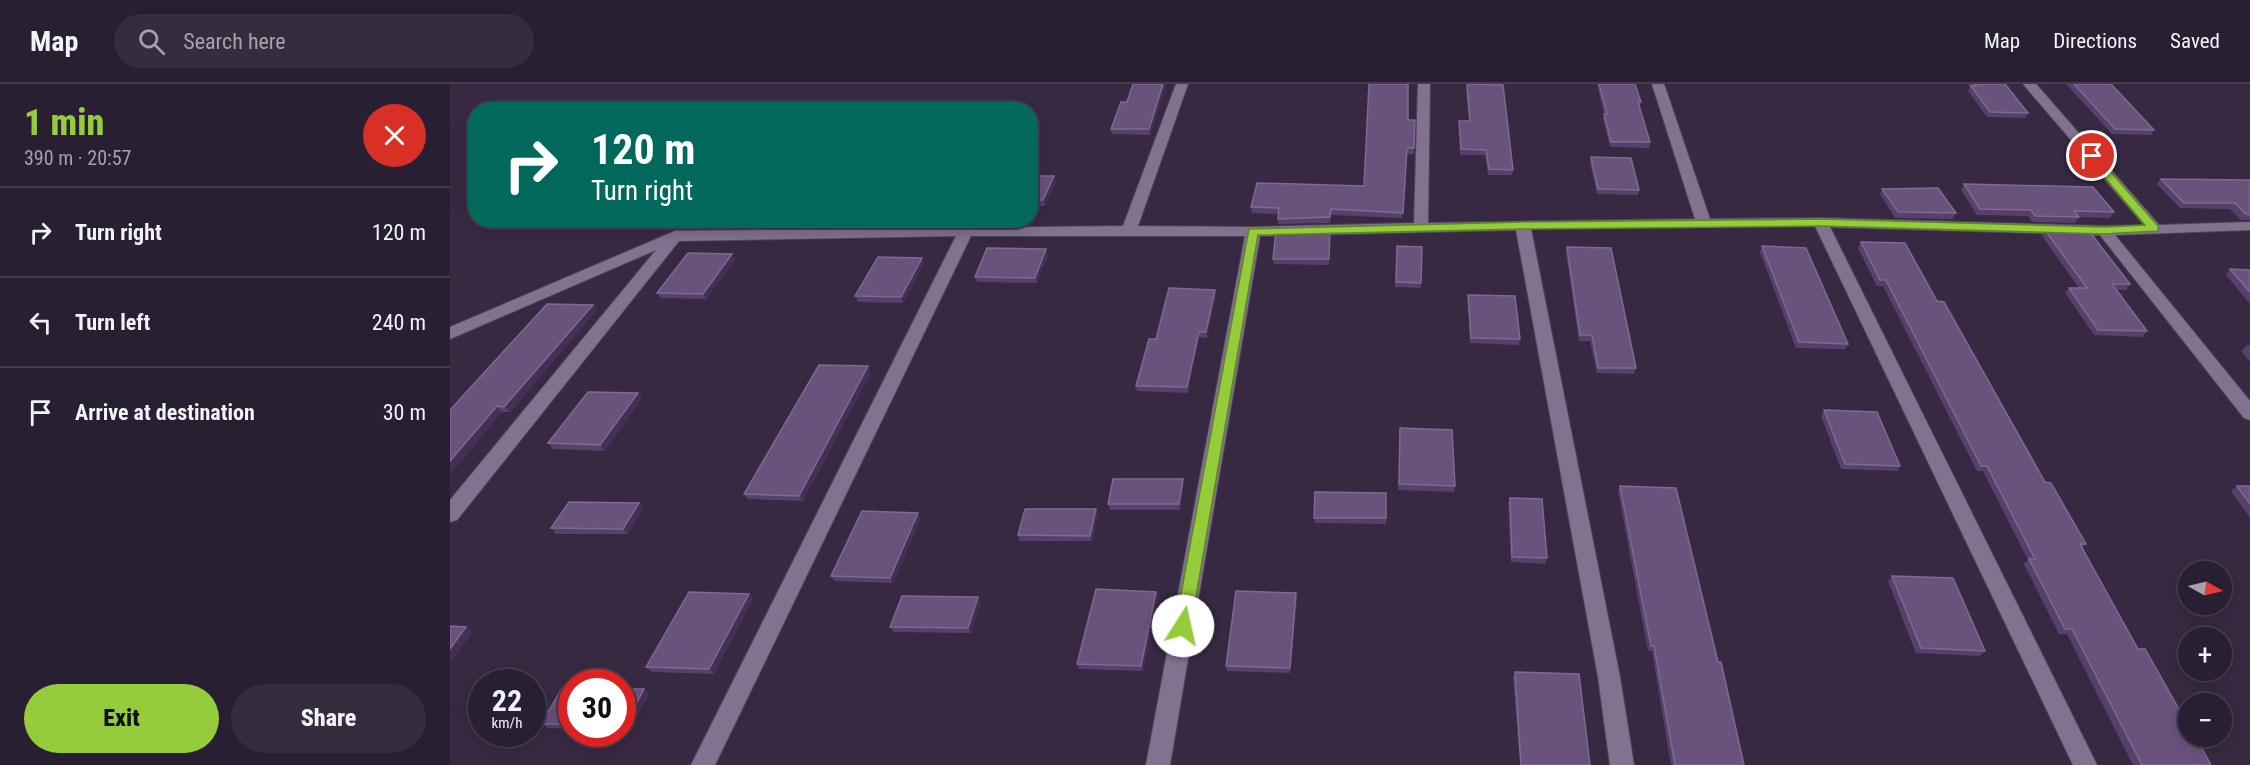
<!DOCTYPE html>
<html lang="en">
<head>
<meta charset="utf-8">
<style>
  :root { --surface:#291f32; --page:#352c3e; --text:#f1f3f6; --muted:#a5a2ac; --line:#453d4d; --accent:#95cc3b }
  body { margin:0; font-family:"Roboto Condensed",sans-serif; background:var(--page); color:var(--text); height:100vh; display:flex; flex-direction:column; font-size:22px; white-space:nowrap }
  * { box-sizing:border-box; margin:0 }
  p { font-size:20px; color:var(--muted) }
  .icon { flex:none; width:33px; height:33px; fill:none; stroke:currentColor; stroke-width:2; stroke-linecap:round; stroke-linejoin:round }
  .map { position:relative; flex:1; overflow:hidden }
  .details { display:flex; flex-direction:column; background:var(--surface); width:450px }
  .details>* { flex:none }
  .top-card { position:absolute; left:18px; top:18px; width:570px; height:126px; border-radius:24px; box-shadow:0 3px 15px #0003,0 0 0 2px var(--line); background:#00695c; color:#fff; overflow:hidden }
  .needle { width:39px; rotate:98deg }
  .fabs { position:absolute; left:1728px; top:477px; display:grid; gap:12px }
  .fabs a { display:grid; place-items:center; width:54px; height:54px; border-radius:50%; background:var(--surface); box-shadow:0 3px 15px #0003,0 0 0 2px var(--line); font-size:30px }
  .speed { position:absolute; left:18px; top:585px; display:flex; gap:12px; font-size:30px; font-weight:700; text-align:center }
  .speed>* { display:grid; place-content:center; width:78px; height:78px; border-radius:50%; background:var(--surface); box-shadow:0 3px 15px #0003,0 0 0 2px var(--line); line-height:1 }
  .speed small { font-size:15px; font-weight:400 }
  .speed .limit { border:9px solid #d22; background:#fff; color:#111 }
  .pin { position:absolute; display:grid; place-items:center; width:51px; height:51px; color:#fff; margin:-26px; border:3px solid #fff; border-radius:50%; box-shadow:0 2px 6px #0007 }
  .me { position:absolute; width:66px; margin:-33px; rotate:10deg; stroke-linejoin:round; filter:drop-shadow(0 0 4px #0008) }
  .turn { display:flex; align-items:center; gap:21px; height:126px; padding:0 24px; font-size:27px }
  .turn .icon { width:78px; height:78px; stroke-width:2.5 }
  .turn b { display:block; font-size:42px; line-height:51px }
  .round { display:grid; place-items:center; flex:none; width:63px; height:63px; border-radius:32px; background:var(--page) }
  .summary { display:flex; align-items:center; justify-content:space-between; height:102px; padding:0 24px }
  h1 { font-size:36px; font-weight:800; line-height:45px; color:var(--accent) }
  .cta { display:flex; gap:12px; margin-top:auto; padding:12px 24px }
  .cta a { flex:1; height:69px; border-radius:36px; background:var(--accent); color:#111; font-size:24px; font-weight:800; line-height:69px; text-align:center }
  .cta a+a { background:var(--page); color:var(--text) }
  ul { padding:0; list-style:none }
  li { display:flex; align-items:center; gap:18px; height:90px; padding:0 24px; border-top:2px solid var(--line) }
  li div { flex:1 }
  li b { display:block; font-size:22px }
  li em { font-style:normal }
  header { display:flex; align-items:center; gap:36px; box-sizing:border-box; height:84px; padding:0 30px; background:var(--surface); border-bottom:2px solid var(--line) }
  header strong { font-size:28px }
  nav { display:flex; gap:33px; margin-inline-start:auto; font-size:21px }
  .search { width:420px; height:54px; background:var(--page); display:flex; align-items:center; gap:15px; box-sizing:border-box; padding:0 21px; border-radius:33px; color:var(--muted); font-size:22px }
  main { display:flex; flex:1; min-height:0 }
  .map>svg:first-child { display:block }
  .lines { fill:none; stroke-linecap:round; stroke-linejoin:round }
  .minor-casing { stroke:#50455a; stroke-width:2 }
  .minor { fill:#81728f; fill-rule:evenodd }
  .wall { fill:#58406d }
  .shaded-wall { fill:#442f56 }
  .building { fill:#69527c; stroke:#7e6990; stroke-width:1.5 }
  .route { fill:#95cc3b; stroke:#618526; stroke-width:1.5 }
</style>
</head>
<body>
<header>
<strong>Map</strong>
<div class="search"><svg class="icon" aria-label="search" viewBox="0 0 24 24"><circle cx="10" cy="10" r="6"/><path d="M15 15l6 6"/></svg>Search here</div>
<nav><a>Map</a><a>Directions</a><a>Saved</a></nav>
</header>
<main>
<section class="details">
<div class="summary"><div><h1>1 min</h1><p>390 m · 20:57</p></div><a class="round" style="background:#d93025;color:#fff"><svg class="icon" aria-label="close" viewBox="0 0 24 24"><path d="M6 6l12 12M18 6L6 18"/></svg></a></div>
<ul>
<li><svg class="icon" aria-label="right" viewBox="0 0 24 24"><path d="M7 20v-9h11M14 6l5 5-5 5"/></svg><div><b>Turn right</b></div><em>120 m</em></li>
<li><svg class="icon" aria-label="left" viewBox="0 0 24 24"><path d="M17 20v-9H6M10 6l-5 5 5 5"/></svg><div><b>Turn left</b></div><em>240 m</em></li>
<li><svg class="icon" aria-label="arrive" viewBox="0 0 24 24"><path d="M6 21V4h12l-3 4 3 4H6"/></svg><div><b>Arrive at destination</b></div><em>30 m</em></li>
</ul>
<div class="cta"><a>Exit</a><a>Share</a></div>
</section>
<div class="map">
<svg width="1800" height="681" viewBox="0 0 1800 681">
  <rect width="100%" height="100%" fill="#372942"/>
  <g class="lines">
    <g class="minor-casing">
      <path id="minor" d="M726,0H738L688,142L803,143L964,139L968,0H980L978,139L1245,135L1202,0H1214L1260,135L1370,134L1654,142L1694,141L1573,0H1586L1709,141L1800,138V146L1665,151L1800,317V336L1794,334L1650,151L1380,143L1647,681H1623L1365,142L1081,145L1170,593L1184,681H1160L1148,593L1066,146L810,152L720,681H696L795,152H521L265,681H241L506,152L229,157L7,436L0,438V416L206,166L0,255V243L225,147L673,142Z"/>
    </g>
    <use href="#minor" class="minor"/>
  </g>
  <path class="wall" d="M683,0H716L700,51L662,50L661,45L677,18Z
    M1017,0L1063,86L1062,91H1038L1035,71H1010L1009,37H1019L1016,6Z
    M1147,0H1185L1191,18L1189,23L1200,58L1199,64L1160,63L1153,35L1154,30Z
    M1518,0H1555L1578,29L1575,34L1537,33L1518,7L1520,3Z
    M1616,0H1661L1704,46L1701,51L1662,50Z
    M958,36L964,64V70H956L952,134L881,131L880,139L828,140V130L802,129L801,123L914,102Z
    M1141,73L1189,106L1188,111L1147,110L1140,79Z
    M580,92H604L606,98L595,122L580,121Z
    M1711,95L1800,96V136H1791L1780,125L1730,124L1707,100Z
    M1514,100L1664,128L1660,134L1629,133L1625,139L1582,138L1578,132L1527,131L1511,106Z
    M1432,105L1506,129L1502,135L1445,134L1430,110Z
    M1595,146L1680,200L1676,206H1666L1697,247L1692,253L1644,251L1615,209L1619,204H1629L1592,152Z
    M880,147L879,181L824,180L823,175Z
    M1411,158L1487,217L1595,398L1636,460L1632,464L1688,565L1761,681H1683L1617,550H1609L1574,480L1578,476L1533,387H1527L1433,202H1427L1408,164Z
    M947,162L972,163L971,204L945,203Z
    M1312,162L1398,260L1395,265L1346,264L1310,168Z
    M1117,163L1186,284L1184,290L1147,289L1140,257H1129L1116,169Z
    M596,165L598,171L587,199L527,198L525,193Z
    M472,174L474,179L453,219L408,218L405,212Z
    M285,176L256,215L211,214L207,209Z
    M1780,185L1800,186V220L1776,191Z
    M765,206L766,211L757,254L749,253L738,309L687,307L686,302L706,255Z
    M1018,211L1070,255L1069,261L1020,259L1018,216Z
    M143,221L147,226L60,328H52L0,390V326Z
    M1797,261H1800V278L1791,267Z
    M421,288L353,417L298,415L294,410Z
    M188,309L192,314L155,367L103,365L98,359Z
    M1374,326L1450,382L1447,387L1391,385L1371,332Z
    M950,344L1005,402L1004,408L948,406Z
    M734,401L730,426H660L658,420Z
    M1170,402L1268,578L1294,681H1221L1202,567H1198L1168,407Z
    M1787,402H1800V434L1781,407Z
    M1060,414L1097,474L1095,480L1061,478L1058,419Z
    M189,419L194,424L178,450H106L101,444Z
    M648,431L642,457H570L568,451Z
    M471,434L443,499L385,497L381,492Z
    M864,434H936V440L865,439Z
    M1442,492L1535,567L1530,572L1466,569L1438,497Z
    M706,508L708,513L693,587L629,585L627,580Z
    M846,509L847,514L840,589L777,587L776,582Z
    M528,513L530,518L521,549L444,548L440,543Z
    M303,515L264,590L202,588L196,583Z
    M1065,588L1140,681H1070L1063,593Z
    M122,605V645L98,644L91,640Z
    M172,605H194L199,610L180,645H172Z"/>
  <path class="shaded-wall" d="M713,0H716L700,51L699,45Z
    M604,92L606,98L595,122L593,116Z
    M596,165L598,171L587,199L585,194Z
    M282,170L285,176L256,215L253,210Z
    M472,174L474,179L453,219L451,213Z
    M765,206L766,211L757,254L756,248Z
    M143,221L147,226L60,328L54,323Z
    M749,248V253L738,309L737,303Z
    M418,282L421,288L353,417L349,412Z
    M188,309L192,314L155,367L150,361Z
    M47,322L52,328L0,390V377Z
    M733,395L734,401L730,426L729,420Z
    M189,419L194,424L178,450L173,445Z
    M646,425L648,431L642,457L640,452Z
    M468,429L471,434L443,499L440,494Z
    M706,508L708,513L693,587L691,582Z
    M846,509L847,514L840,589V584Z
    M299,510L303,515L264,590L259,585Z
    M528,513L530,518L521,549L518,544Z
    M16,543L23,548L0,580V565Z
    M194,605L199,610L180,645L175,641Z"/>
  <path class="building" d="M683,0H713L699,45H661L671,18H677Z
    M919,0H958V36H965L964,64H957L953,129L881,125L880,133L828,135L829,124L801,123L807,99L914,102Z
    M1017,0L1053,1L1063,86L1039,85L1036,66L1011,65L1009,37H1020Z
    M1149,0H1185L1191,18H1188L1200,58H1161L1154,30H1157Z
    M1524,0H1555L1578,29L1540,28L1521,2H1526Z
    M1624,0H1661L1704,46L1665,45Z
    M1141,73L1181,74L1189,106L1148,105Z
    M580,92H604L593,116H580Z
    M1711,95L1800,96V131L1796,130L1785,119H1734Z
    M1514,100L1643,103L1664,128L1624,127L1629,133L1585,132L1581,126L1530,125Z
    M1488,104L1506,129L1448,128L1432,105Z
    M1595,146L1639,147L1680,200H1662L1697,247L1648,246L1619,204H1637Z
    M880,147L879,175H823L826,148Z
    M1411,158L1455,159L1487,217L1494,218L1595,398L1601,399L1636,460H1630L1688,565H1695L1738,641V652H1745L1761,681H1692L1622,545H1615L1579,475H1585L1537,382H1531L1436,196H1430Z
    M947,162L972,163L971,199L946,198Z
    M1312,162L1356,164L1398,260L1349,258Z
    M1117,163L1161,164L1186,284H1148L1142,251H1130Z
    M537,164L596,165L585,194L525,193Z
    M238,169L282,170L253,210L207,209Z
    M428,173L472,174L451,213L405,212Z
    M1780,185L1800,186V208Z
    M719,204L765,206L756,248H749L737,303L686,302L699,255H706Z
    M1018,211L1065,212L1070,255L1021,254Z
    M97,220L143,221L54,323L47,322L0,377V326Z
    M369,281L418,282L349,412L294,410Z
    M138,308L188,309L150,361L98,359Z
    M1374,326L1427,328L1450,382L1395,380Z
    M950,344L1002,346L1005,402L949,400Z
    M663,395H733L729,420H658Z
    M1170,402L1226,404L1268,578H1271L1294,681H1225L1204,562H1201Z
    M1787,402H1800V420Z
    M865,408L936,409V434H864Z
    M1060,414L1092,415L1097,474L1062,473Z
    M119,418L189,419L173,445L101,444Z
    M575,425H646L640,452L568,451Z
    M412,427L468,429L440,494L381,492Z
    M1442,492L1503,494L1535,567L1471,564Z
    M646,505L706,508L691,582L627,580Z
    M786,507L846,509L840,584L776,582Z
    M239,508L299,510L259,585L196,583Z
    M452,512L528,513L518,544L440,543Z
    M0,542L16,543L0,565Z
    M1065,588L1129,590L1140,681H1071Z
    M112,604L122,605V640H91Z
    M172,605H194L175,641H172Z"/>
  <path class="route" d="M1642,69L1645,70L1708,142V147L1654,150L1370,142L1073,145L808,151L741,542L738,547L733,549L727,547L725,542L799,145L1073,138L1370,135L1654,143L1695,141L1638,74V70Z"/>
</svg>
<div class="fabs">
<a><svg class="needle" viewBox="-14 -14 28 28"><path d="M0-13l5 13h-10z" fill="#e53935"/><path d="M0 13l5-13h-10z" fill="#a5a2ac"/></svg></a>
<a>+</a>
<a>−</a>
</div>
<div class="speed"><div>22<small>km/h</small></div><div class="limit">30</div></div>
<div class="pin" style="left:1642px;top:72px;background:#d93025"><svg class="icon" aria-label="arrive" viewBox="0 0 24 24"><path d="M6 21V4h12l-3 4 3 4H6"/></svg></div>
<svg class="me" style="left:733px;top:542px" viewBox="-20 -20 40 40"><circle r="19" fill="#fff"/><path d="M0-13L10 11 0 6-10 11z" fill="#95cc3b"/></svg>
<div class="top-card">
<div class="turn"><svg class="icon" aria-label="right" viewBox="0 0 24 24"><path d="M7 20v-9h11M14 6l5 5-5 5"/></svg><div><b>120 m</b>Turn right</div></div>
</div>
</div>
</main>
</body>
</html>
